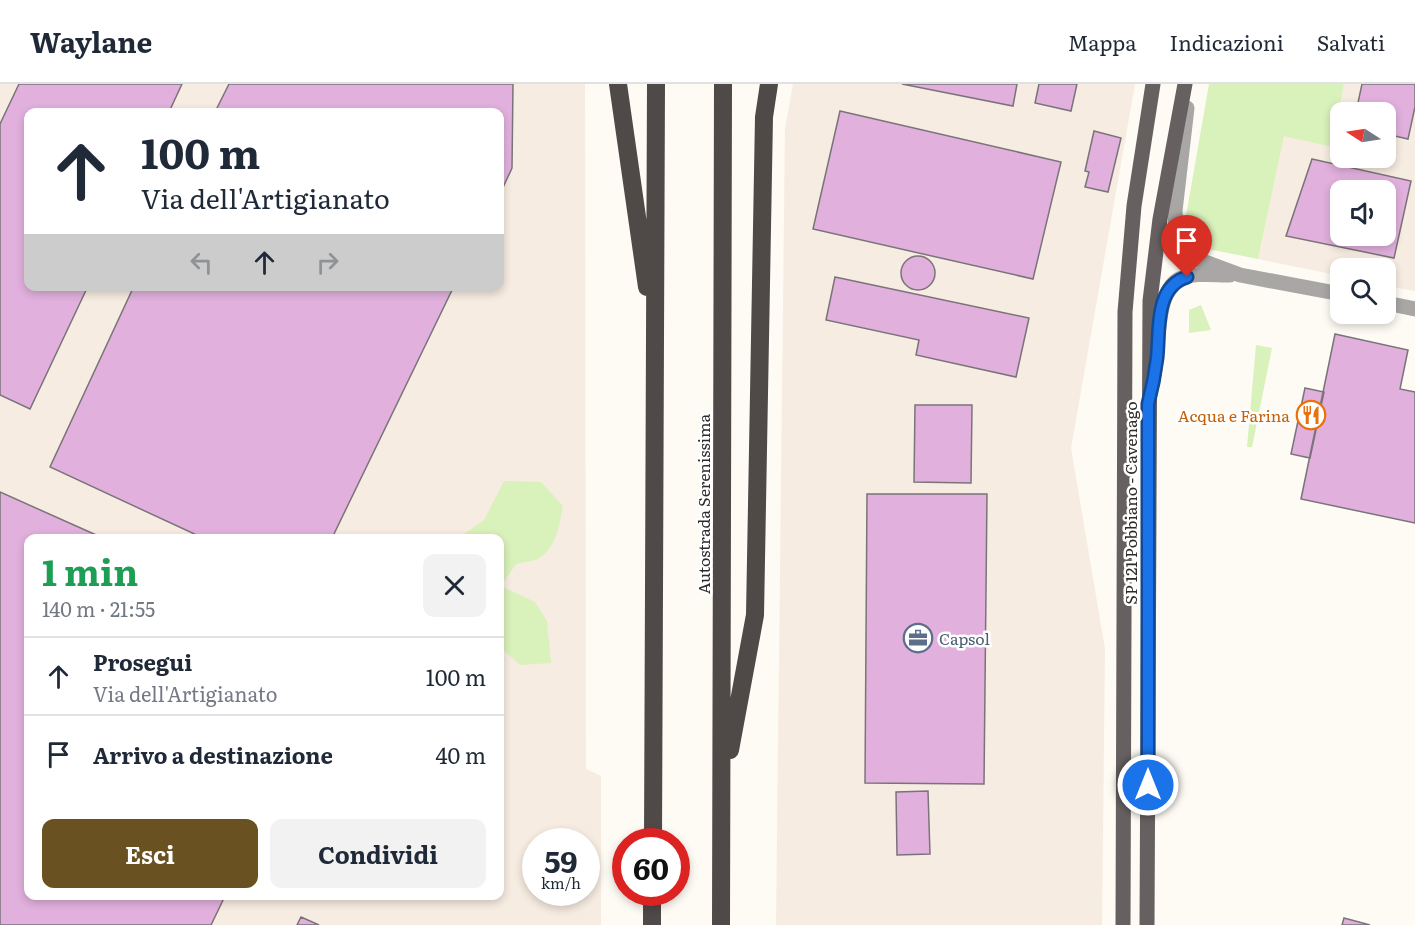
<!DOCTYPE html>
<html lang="it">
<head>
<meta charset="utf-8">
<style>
  :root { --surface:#fff; --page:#f2f2f3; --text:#1f2937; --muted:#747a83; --line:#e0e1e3; --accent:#6a5122 }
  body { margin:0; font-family:Literata,serif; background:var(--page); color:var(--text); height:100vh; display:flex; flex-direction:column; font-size:22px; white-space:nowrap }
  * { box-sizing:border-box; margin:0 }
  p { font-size:20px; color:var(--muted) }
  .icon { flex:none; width:33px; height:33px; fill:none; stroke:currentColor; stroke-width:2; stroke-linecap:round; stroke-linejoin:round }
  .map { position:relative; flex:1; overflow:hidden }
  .panel { position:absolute; left:24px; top:450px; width:480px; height:366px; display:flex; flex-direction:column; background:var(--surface); border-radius:12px; box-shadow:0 3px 9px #0003 }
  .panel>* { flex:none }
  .banner { position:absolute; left:24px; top:24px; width:480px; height:183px; border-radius:12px; box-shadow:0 3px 9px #0003; background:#fff; color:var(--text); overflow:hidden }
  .needle { width:39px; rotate:282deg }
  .tools { position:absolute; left:1330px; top:18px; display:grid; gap:12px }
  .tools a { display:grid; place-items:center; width:66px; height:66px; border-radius:12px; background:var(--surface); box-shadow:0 3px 9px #0003; font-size:30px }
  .speed { position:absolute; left:522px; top:744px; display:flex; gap:12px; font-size:30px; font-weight:700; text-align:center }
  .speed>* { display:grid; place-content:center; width:78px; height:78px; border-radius:50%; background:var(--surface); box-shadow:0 3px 9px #0003; line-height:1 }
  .speed small { font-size:15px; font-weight:400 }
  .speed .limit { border:9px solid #d22; background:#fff; color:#111 }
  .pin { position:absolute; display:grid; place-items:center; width:51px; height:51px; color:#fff; margin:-62px -26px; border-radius:50% 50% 50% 0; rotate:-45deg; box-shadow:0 0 6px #0007 }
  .pin .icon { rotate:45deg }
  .me { position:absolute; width:66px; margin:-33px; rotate:0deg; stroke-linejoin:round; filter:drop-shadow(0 0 4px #0008) }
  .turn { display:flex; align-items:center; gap:21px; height:126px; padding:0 18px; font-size:27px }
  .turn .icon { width:78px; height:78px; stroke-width:2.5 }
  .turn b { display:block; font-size:42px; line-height:51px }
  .lanes { display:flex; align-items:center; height:57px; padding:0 18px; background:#0003; justify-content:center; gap:30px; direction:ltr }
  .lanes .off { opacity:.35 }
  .round { display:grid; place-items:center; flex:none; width:63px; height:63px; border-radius:12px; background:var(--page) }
  .overview { display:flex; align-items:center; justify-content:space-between; height:102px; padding:0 18px }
  h1 { font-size:36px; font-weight:700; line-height:45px; color:#1e9e55 }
  .primary-button { display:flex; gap:12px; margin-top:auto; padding:12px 18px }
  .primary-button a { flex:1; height:69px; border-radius:12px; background:var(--accent); color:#fff; font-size:24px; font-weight:700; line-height:69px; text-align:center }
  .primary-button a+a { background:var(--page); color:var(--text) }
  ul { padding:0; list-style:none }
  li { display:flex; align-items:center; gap:18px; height:78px; padding:0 18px; border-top:2px solid var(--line) }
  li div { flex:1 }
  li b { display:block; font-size:22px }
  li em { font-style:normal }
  header { display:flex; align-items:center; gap:36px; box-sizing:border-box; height:84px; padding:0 30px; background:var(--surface); border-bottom:2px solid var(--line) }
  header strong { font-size:28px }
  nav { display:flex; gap:33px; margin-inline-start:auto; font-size:21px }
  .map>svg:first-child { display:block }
  .built { fill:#f7ece1; fill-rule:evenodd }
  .green { fill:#d9f1bb }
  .building { fill:#e1b0dd; stroke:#797479; stroke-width:1.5; fill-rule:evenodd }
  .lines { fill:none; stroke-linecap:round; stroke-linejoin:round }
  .minor { stroke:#a9a6a6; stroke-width:15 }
  .major { stroke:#666160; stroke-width:15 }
  .highway { stroke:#4f4948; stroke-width:18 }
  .route-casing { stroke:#114b97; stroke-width:15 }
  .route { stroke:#1a73e8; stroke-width:10 }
  .labels { text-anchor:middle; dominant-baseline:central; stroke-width:5; stroke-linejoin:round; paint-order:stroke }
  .food-label { font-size:16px; fill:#c56008; stroke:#fff; text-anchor:end }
  .street-label { font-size:16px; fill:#2c2b29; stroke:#fff }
  .service-label { font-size:16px; fill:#4e5e75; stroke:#fff; text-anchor:start }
</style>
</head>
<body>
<header>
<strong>Waylane</strong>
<nav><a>Mappa</a><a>Indicazioni</a><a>Salvati</a></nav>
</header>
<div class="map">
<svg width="1415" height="841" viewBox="0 0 1415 841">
  <rect width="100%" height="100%" fill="#fefaf4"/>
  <path class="built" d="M0,0H585L586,685L601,692V841H0ZM28,28H500V202H28ZM28,454H500V812H28ZM536,758H586V808H536Z
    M793,0H1135L1071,364L1105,565L1102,841H776L785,44Z
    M1344,0H1415V207L1386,202V184H1341V192L1258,175L1284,51L1331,63ZM1341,28H1386V74H1341ZM1341,106H1386V152H1341Z"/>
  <path class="green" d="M1209,0H1344L1332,63L1284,52L1258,175L1198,163L1186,132Z
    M1201,221L1211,246L1189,249V226Z
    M1256,261L1272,264L1252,363H1247Z
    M504,397L541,398L563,422C559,440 557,464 539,474C533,478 523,478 516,480L501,502L535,518L547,537L551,579L520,581L500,563V454H458L484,436Z"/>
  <path class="building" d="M19,0H182L169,28H28V202H88L30,325L0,311V40Z
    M229,0H513L512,84L500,110V28H215Z
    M902,0H1017L1013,22Z
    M1039,0H1077L1071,27L1035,19Z
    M1362,0H1415V23L1408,55L1386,50V28H1356Z
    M840,27L1061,78L1033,195L813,145Z
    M1094,47L1121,54L1108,108L1085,103L1089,88L1085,87Z
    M1312,75L1411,97L1394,174L1286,152ZM1341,106H1386V152H1341Z
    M901 189a17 17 0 1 1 34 0a17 17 0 1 1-34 0Z
    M835,193L1029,234L1016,293L916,271L919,256L826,236Z
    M134,202H454L332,454H203L50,383Z
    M1335,250L1408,266L1400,305L1415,308V439L1301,415Z
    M1305,304L1324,308L1310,374L1291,370Z
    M915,321H972L971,399L914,398Z
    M0,408L103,454H28V812H225L211,841H0Z
    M867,410H987L984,700L865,699Z
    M928,707L930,770L897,771L896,708Z
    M301,833L319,841H297Z
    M1344,834L1370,841H1342Z"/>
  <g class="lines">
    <path class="minor" d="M1187,24L1175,127L1176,144L1178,156L1183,166L1197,175L1240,191L1341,210
      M1386,219L1415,225
      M1154,291C1159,266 1155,208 1179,195C1194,188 1214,191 1230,191"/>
    <path class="major" d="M1123,841L1125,228L1134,122L1153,0
      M1147,841L1150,217L1160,135L1185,0"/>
    <path class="highway" d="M618,0L647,203
      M730,666L755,531L764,33L769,0
      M653,758L656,0
      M652,841V808
      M721,841L723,0"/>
  </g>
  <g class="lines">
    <g class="route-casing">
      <path id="route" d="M1148,701V320C1152,305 1155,290 1157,274C1160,247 1154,203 1187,193"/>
    </g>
    <use href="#route" class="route"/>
  </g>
  <defs>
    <g id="restaurant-ring" transform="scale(1.5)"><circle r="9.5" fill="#fff" stroke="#e8710a" stroke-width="1.5"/><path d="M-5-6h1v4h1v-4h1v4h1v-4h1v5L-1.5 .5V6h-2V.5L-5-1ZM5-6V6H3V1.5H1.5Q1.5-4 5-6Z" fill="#e8710a"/></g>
    <g id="office-ring" transform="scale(1.5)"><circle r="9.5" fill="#fff" stroke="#5c6f8a" stroke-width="1.5"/><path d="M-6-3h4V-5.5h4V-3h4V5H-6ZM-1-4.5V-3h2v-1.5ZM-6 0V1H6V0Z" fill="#5c6f8a"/></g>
  </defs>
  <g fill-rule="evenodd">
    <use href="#restaurant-ring" x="1311" y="331"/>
    <use href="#office-ring" x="918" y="554"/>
  </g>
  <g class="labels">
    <g class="food-label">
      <text x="1290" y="331">Acqua e Farina</text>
    </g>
    <g class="street-label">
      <text transform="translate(1130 419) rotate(-90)">SP 121 Pobbiano - Cavenago</text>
      <text transform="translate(703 420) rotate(-90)">Autostrada Serenissima</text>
    </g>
    <g class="service-label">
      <text x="939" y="554">Capsol</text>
    </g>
  </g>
</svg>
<div class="tools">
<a><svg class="needle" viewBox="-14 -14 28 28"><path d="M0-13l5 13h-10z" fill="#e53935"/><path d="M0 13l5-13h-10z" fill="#747a83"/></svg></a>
<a><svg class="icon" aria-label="sound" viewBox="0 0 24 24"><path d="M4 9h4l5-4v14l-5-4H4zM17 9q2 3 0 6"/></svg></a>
<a><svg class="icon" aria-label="search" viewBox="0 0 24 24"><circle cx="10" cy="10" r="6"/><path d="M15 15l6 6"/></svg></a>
</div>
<div class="speed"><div>59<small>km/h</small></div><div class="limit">60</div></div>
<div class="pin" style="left:1187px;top:193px;background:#d93025"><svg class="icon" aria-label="arrive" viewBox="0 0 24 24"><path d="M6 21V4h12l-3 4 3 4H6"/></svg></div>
<svg class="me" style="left:1148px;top:701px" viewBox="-20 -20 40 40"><circle r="17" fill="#1a73e8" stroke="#fff" stroke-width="3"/><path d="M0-11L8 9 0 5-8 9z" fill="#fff"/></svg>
<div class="banner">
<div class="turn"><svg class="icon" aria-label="ahead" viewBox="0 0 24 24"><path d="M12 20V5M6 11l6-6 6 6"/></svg><div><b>100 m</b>Via dell'Artigianato</div></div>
<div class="lanes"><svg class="icon off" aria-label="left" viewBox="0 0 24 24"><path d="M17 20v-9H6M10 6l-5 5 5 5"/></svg><svg class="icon" aria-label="ahead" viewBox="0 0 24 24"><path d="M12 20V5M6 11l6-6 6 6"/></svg><svg class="icon off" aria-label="right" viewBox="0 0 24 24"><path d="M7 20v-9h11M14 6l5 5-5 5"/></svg></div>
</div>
<section class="panel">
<div class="overview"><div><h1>1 min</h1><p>140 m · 21:55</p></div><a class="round"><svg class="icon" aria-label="close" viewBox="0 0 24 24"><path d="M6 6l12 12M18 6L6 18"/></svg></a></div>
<ul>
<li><svg class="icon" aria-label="ahead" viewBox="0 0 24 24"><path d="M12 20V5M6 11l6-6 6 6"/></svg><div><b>Prosegui</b><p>Via dell'Artigianato</p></div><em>100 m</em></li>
<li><svg class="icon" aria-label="arrive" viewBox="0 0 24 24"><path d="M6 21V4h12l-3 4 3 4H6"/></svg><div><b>Arrivo a destinazione</b></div><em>40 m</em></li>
</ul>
<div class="primary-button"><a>Esci</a><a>Condividi</a></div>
</section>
</div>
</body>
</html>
